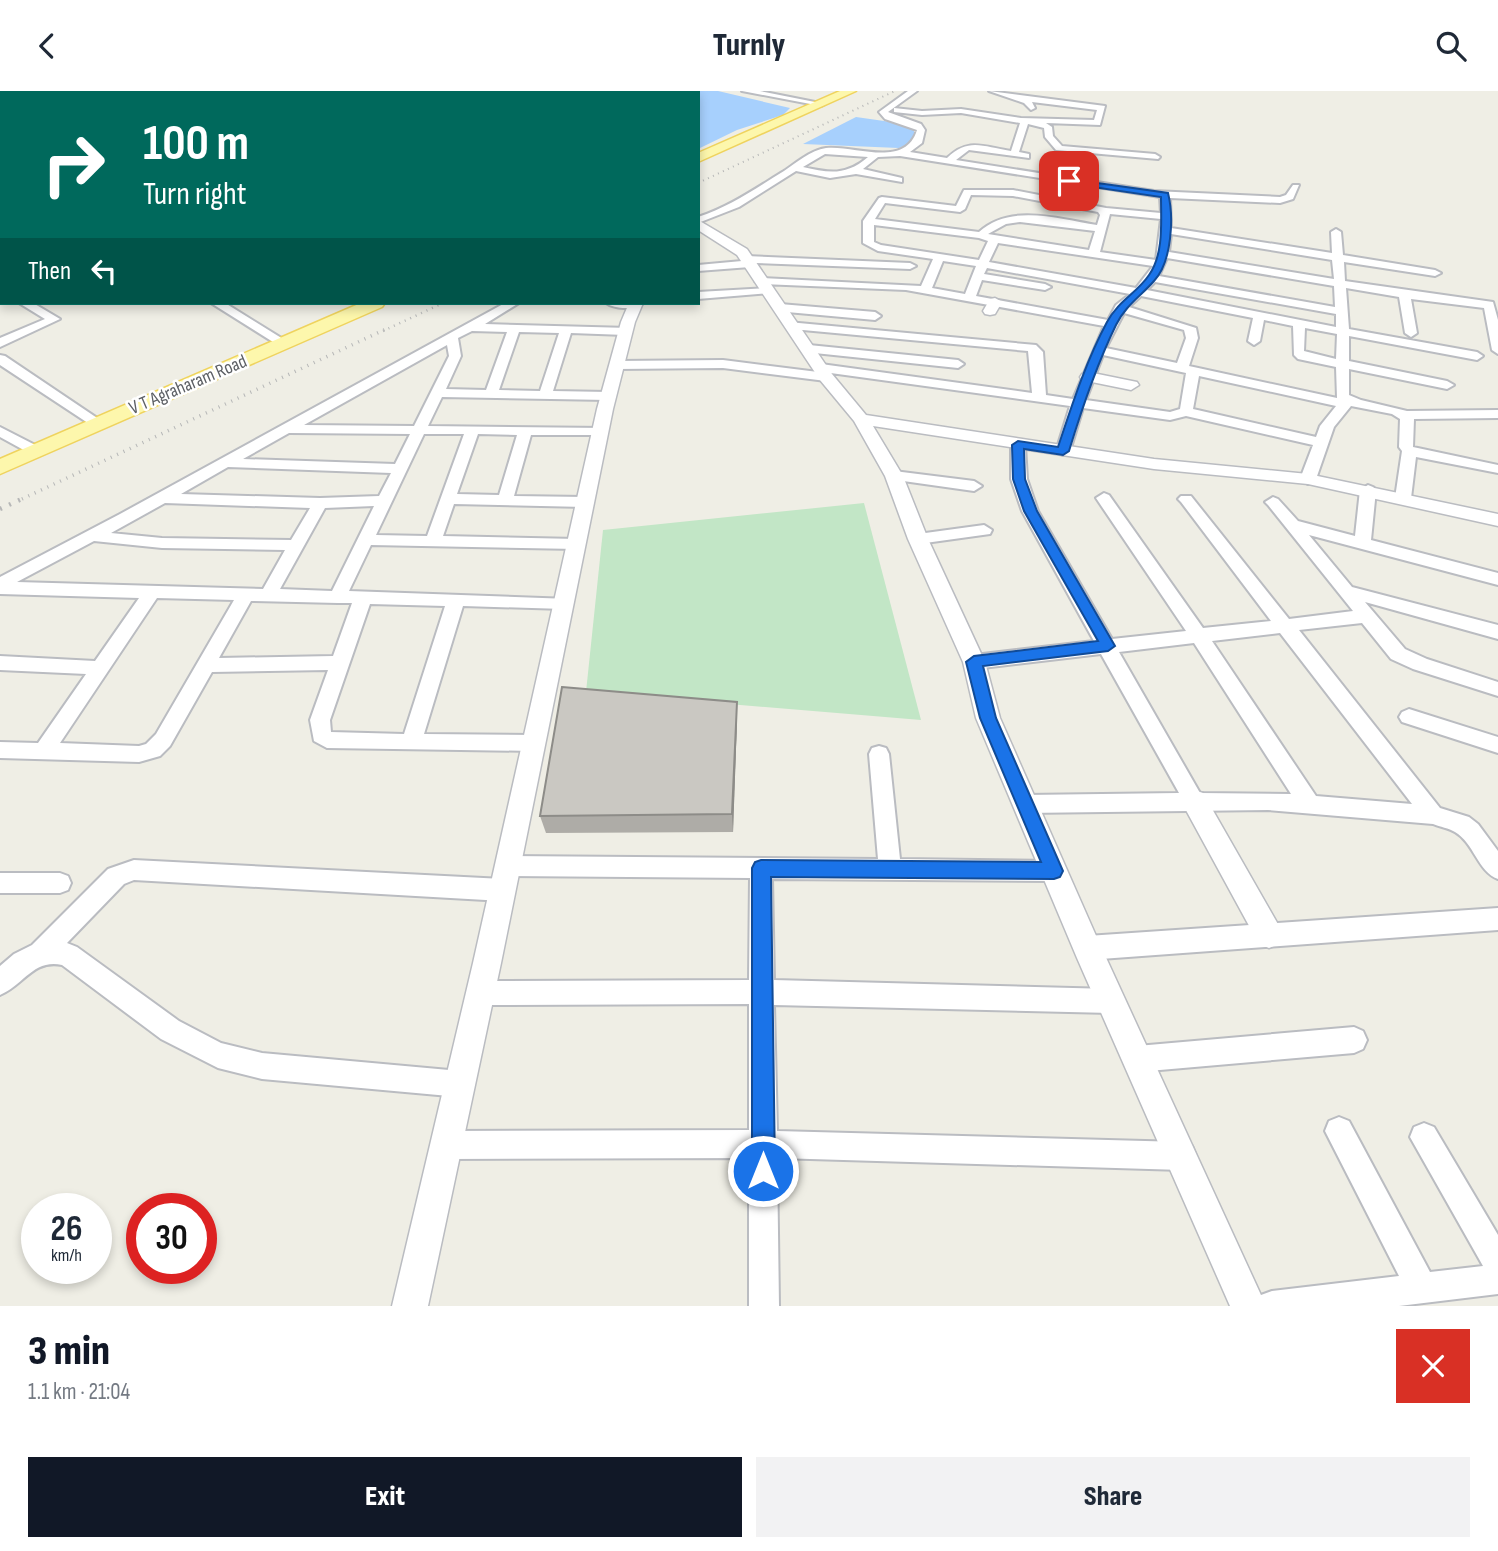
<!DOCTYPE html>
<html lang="en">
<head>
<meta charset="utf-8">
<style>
  :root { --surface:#fff; --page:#f2f2f3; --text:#1f2937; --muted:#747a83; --accent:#111827 }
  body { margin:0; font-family:"Sofia Sans Condensed",sans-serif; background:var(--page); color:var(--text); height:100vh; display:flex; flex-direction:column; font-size:26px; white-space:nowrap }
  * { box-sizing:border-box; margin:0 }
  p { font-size:23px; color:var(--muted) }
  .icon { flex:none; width:38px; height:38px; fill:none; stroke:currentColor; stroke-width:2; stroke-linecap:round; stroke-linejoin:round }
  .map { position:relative; height:1215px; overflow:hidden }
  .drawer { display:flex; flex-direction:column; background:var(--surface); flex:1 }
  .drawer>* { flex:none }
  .guide { position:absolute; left:0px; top:0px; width:700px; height:214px; box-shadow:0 4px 10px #0003; background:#00695c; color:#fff; overflow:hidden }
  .speed { position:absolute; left:21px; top:1102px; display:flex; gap:14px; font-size:35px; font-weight:700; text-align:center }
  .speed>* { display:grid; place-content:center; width:91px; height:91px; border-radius:50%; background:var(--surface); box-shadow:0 4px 10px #0003; line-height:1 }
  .speed small { font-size:18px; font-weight:400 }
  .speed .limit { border:10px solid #d22; background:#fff; color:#111 }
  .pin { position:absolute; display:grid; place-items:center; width:60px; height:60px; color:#fff; margin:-30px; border-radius:14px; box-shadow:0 4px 10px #0006 }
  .me { position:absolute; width:77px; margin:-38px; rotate:0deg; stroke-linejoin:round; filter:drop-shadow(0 0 5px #0008) }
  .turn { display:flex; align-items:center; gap:24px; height:147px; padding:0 28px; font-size:32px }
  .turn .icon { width:91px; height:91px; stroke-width:2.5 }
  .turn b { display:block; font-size:49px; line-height:60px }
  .then { display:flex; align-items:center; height:66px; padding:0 28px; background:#0003; gap:14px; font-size:26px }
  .round { display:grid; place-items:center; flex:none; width:74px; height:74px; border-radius:0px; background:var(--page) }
  .overview { display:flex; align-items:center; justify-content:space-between; height:119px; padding:0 28px }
  h1 { font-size:42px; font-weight:800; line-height:52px; color:var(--accent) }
  .primary-button { display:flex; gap:14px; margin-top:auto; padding:14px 28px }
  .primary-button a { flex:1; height:80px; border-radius:0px; background:var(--accent); color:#fff; font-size:28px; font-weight:800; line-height:80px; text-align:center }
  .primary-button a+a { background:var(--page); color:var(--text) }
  header { display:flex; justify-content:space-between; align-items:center; height:91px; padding:0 28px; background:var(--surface); font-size:32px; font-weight:800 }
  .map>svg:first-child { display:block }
  .green { fill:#c2e6c6 }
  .water { fill:#a7d0fd }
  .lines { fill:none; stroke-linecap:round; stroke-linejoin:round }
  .minor-casing { stroke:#babcc1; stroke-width:4 }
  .tertiary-casing { stroke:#babcc1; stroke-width:3 }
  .primary-casing { stroke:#efd35e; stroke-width:3 }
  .minor { fill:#fff; fill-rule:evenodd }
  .tertiary { fill:#fff; fill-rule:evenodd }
  .primary { fill:#fdf7ac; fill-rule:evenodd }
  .rail-far3 { stroke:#b6b7b7; stroke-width:2; stroke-dasharray:1 4.5; stroke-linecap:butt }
  .rail-far2 { stroke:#b6b7b7; stroke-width:2.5; stroke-dasharray:1 5; stroke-linecap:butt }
  .rail-far1 { stroke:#b6b7b7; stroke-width:3.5; stroke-dasharray:1 6; stroke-linecap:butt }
  .rail { stroke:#b6b7b7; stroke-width:4.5; stroke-dasharray:2 8; stroke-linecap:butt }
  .wall { fill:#aeaca7 }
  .shaded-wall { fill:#8d8c88 }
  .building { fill:#cac8c2; stroke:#8d8c88; stroke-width:2 }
  .route { fill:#1a73e8; stroke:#114b97; stroke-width:2 }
  .labels { text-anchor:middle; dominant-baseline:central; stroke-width:5; stroke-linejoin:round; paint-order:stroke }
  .far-street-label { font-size:19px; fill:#5d6065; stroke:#fff }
</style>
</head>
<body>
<header><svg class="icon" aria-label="back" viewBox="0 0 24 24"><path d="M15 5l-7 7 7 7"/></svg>Turnly<svg class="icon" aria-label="search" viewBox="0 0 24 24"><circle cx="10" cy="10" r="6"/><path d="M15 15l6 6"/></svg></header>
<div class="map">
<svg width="1498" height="1215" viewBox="0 0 1498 1215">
  <rect width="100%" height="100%" fill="#efeee5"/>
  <path class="green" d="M864,412L921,629L586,601L603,439Z"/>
  <path class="water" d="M612,0H718L790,17L783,24L737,39L698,58V2Z
    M856,26L912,34L915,43L910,52L899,57L803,53Z"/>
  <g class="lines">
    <g class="minor-casing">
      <path id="minor" d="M742,0H760L825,13L821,15Z
        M908,0H917L888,21L921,33L925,39L922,52L910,61L947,67C969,46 983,56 1011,60L1020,32L961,22L922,24L894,21V17L922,20L961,18L1021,27L1094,29L1097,19L1032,11L1035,17L1031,19L1024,12L989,0L1105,15L1100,34L1046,32L1052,36L1053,45L1062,55L1155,63L1160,66L1158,68L1056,59L1045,46L1044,37L1028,33L1019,61L1029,63V67L969,59L956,69L1154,100L1280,106L1286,104L1293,94H1299L1293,108L1280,112L1170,107L1171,137L1332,162L1331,141L1336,138L1341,141L1343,164L1435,179L1441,182L1435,185L1344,171L1345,190L1493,211L1498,229V263L1492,259L1484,217L1411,208L1417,242L1411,246L1405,242L1399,206L1346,197L1349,238L1477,261L1483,265L1477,269L1349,245V270L1447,290L1454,294L1447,298L1349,278V304L1361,309L1407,320L1498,319V327L1414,328L1413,356L1498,374V382L1416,366L1411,407L1403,412L1398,410L1395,407L1402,360L1399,356L1400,328L1392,323L1351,315L1334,336L1316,388L1308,393L1300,388L1313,354L1186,325L1170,329L1083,317L1070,360L1063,364L1056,360L1070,315L816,280L814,277L821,273L1032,302L1028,260L792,238L788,237V231L1036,254L1043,261L1046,304L1073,308L1104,235L906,199L761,193L755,190L761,187L921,195L933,168L878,160L863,152V130L879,107L882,106L956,115L964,99H1013L1106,117L1161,122L1160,106L900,65L878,66L863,78L902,87V91L856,83L830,87L796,80L739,116L698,132V126C729,116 756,97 784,80C796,72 811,59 826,57C855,54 905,78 917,39L885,28L879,21ZM825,63L868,66C846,85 829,82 803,76ZM971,104L1013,105L1098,121L1100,124L1097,134C1060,128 1010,112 979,141L875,128L885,112L960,121L965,118ZM1110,123L1161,128L1156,169L1100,161ZM1020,131L1095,140L1089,159L988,143L1006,133ZM874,134L979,147L988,150L979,169L881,154L874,151ZM1171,143L1332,169L1334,188L1169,161ZM998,152L1153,175L1136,197L989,171ZM1167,167L1334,195L1335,216L1159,185ZM943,170L976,175L965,203L932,197ZM987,177L1130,203L1116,214L1108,229L976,205L982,189L1045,199L1051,196L1045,193L984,183ZM1155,191L1336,223V236L1147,199ZM1141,205L1253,227L1248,250L1254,254L1260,250L1264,229L1293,235L1294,264L1298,268L1336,276L1337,307L1189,275L1198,247L1196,237L1129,216ZM1124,222L1184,239L1186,247L1177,272L1106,257ZM1305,237L1337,243L1336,268L1304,260ZM1103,264L1186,282L1180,318L1170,321L1086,309ZM1199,285L1336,315L1320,335L1316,346L1193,318Z
        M2,109V117H0V110Z
        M0,138H2V144H0Z
        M0,154H2L0,161Z
        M746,165L910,172L916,175L910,178L755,172L750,176L698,180V174L742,170V166Z
        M0,174H2V180H0Z
        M767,197L771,198V202L698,208V201Z
        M19,212H33L60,228L0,256V247L45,228Z
        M211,212H225L291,253L285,257L281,256Z
        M505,212H519L485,233L629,237L631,240L625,244L571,242L553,300L608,301L615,305L608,309L442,306L428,335L605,337L607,340L600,344H531L514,405L585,406L593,411L585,416L454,413L443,445L577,448L585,453L577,458L371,454L349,500L570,508L573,512L570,516L564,518L463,515L424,643L534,644L541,646L544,652L541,658L534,660L327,657L314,650L310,629L328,579L212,581L170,655L160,665L139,671L0,667V651L38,652L86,583L0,579V565L95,570L139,507L0,503V486L120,423ZM472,240L507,241L486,299L446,298L461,265L458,247ZM519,241L559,242L540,300L499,299ZM447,254L449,265L414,335L304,334ZM289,342H290L410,343L395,373L243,368ZM424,343H464L427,445L376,444ZM478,343L517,344L499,404L457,403ZM228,376L391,382L379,405L320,407L181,403ZM165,412L310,417L291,449L162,447L111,442ZM374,415L332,500L280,498L325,417ZM94,450L162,457L285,459L263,498L17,491ZM157,507L234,509L156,643L146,653L139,655L60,652ZM251,510L338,512H352L333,565L219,567ZM370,513L445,515L404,643L331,641L330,629Z
        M606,212H641L642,213C634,219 614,218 606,212Z
        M780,213L875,221L881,225L875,229L776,220L774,217Z
        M809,254L958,269L964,273L958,277L805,261V255Z
        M0,264L5,265L106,333L99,337L94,336L0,274Z
        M723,269L826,282L833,286L826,290L723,277L617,278L611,274L617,270Z
        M0,336L41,357L43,360L36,364L31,363L0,346Z
        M1018,350L1025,354L1027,388L1038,420L1112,548L1186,540L1096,407L1104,402L1109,404L1203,537L1271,530L1181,411L1178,408L1181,405H1191L1289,528L1353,520L1268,414L1265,411L1273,406L1278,408L1298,430L1355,445L1360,399L1368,394L1373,396L1376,399L1371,449L1498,482V494L1309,444L1352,496L1498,534V548L1365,511L1405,558L1427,568L1498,591V605L1413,578L1391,568L1362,532L1299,539L1440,717L1469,726L1478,733L1498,760V788C1478,781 1474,752 1455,741C1449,737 1440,736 1433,733L1268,719L1025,722L1017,719L1014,713L1017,707L1025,704L1179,702L1101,563L974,578L967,576L965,571L967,566L974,564L1094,550L1022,420L1011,388V354ZM1280,542L1412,713L1316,705L1212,550ZM1194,552L1291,703L1200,702L1119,561Z
        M894,380L974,390L982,395L974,400L889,388L886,385Z
        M984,434L992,439L990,443L918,453L910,448L918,443Z
        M1409,618L1498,646V662L1402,631L1399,626L1402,621Z
        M879,655L886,657L889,663L900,768L1054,770L1062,773L1065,780L1062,787L1054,790L772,788L774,889L1111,898L1120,901L1123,910L1120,919L1111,922L774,914L777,1040L1182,1051L1192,1055L1196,1065L1192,1075L1182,1079L777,1067L779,1215H749V1067L446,1068L436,1064L432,1054L436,1044L446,1040L749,1039V913L480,914L471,911L468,902L471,893L480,890L749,889L750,787L508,785L500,782L497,775L500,768L508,765L878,768L869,663L872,657Z
        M134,769L503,788L511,792L514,799L511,806L503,810L134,789L124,793L67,852L77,856L179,930L221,952L262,962L460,980L469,984L473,993L469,1002L460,1006L262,988L218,977L161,948L62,874C33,868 24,894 0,904V875L14,863L32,854L108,778Z
        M0,782H60L68,785L71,792L68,799L60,802H0Z
        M1498,817V839L1087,869L1079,865L1075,857L1079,849L1087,845Z
        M1354,936L1363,940L1367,949L1363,958L1354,962L1137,981L1128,977L1124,968L1128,959L1137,955Z
        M1339,1026L1349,1030L1430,1181L1483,1175L1410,1046L1414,1036L1424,1032L1434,1036L1498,1144V1203L1399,1215H1257L1261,1204L1272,1200L1399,1185L1325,1040L1329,1030Z"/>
    </g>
    <g class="tertiary-casing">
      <path id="tertiary" d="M698,129L747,158L832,283L866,324L1154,368L1308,383L1498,423V435L1308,393L1154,378L873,335L903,385L928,448L985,571L1000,627L1097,847L1266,1215H1230L1077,867L976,627L963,571L908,448L885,385L854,330L820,289L737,164L698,139Z
        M995,207L1002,211L995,223L990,224L985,223L983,220L990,208Z
        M629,212H643L635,231L613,318L501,872L428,1215H392L473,872L597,318L621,231Z
        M1088,281L1137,291L1139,294L1131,299L1082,289L1080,286L1082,283Z
        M1194,699L1203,702L1279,835L1283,844L1279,853L1269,857L1259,853L1181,710L1185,702Z"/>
    </g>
    <g class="primary-casing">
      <path id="primary" d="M840,0H856L698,71V62Z
        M361,212H385L382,216L0,383V368Z"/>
    </g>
    <use href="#minor" class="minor"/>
    <use href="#tertiary" class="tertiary"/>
    <use href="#primary" class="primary"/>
    <path class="rail-far3" d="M698,92L895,0"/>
    <path class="rail-far2" d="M383,240L443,212"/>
    <path class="rail-far1" d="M22,408L386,238"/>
    <path class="rail" d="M0,418L26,406"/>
  </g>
  <path class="wall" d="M737,611V629L733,741L546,742L540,725Z"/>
  <path class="shaded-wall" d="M737,611V629L733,741L732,723Z"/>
  <path class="building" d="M562,596L737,611L732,723L540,725Z"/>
  <path class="route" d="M1069,88L1168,102C1174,126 1172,171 1154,190C1141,205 1125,215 1116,234C1096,275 1082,317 1069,360L1063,364L1024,358L1025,388L1037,420L1115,555L1108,560L983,575L996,627L1063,780L1060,786L1054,788L771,786L775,1080L771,1089L763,1092L755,1089L752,1080V777L755,771L761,769L1041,771L980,627L966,571L974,565L1098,550L1024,420L1013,388L1012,354L1018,350L1058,356C1072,314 1086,270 1107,231C1119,209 1137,202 1149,184C1164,163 1161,130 1161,106L1066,92Z"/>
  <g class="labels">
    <g class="far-street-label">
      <text transform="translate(188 294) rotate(-23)">V T Agraharam Road</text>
    </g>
  </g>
</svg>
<div class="speed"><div>26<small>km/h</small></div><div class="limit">30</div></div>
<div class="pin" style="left:1069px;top:90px;background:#d93025"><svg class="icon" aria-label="arrive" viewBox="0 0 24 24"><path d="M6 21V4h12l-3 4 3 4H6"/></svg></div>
<svg class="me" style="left:763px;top:1080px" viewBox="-20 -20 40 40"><circle r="17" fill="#1a73e8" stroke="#fff" stroke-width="3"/><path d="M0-11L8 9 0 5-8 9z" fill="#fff"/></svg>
<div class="guide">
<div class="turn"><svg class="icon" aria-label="right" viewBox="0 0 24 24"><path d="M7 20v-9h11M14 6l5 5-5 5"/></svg><div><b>100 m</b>Turn right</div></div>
<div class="then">Then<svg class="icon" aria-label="left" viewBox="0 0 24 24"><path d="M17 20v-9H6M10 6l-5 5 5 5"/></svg></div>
</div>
</div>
<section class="drawer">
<div class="overview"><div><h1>3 min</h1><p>1.1 km · 21:04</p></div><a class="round" style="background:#d93025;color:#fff"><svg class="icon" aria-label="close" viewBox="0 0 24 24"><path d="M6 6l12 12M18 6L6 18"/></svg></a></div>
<div class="primary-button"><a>Exit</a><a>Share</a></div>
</section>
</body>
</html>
